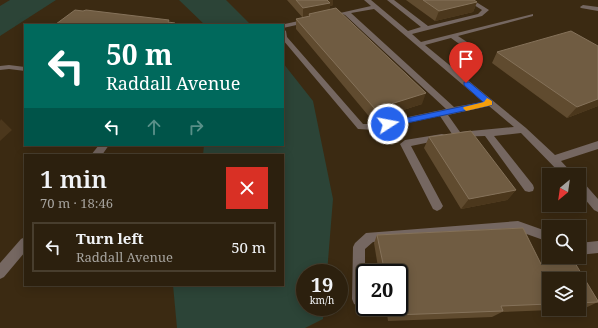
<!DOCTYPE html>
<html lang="en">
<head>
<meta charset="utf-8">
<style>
  :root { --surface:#2c200e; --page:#342817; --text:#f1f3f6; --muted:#a6a39e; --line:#483e2e }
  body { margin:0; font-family:"Noto Serif",serif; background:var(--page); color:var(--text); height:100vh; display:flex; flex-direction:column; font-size:15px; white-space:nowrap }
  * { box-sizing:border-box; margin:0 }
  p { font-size:13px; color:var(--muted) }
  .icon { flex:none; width:22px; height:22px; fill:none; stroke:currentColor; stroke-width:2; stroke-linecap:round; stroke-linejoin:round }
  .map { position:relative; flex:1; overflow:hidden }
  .side { position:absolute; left:24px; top:154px; width:260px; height:132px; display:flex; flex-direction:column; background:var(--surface); border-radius:0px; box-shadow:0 2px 10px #0003,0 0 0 1px var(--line) }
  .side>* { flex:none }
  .banner { position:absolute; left:24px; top:24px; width:260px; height:122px; border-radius:0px; box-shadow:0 2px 10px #0003,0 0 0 1px var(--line); background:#00695c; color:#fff; overflow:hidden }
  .needle { width:26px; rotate:209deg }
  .buttons { position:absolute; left:542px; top:168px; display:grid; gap:8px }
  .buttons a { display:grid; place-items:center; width:44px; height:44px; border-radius:0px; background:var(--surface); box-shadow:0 2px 10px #0003,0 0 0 1px var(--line); font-size:20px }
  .speed { position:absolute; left:296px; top:264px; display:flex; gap:8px; font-size:20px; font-weight:700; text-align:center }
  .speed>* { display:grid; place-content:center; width:52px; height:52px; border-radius:50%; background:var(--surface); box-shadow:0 2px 10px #0003,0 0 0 1px var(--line); line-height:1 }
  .speed small { font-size:10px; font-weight:400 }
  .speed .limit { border:2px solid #111; border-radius:6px; background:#fff; color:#111 }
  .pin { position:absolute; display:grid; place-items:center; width:34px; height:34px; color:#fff; margin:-41px -17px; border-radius:50% 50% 50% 0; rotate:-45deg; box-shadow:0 0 4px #0007 }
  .pin .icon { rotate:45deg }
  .me { position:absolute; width:44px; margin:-22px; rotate:79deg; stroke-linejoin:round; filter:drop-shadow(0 0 3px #0008) }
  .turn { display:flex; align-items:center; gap:14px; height:84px; padding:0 16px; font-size:18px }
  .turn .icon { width:52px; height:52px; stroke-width:2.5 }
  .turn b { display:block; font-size:28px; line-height:34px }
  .lanes { display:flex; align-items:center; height:38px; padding:0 16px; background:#0003; justify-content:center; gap:20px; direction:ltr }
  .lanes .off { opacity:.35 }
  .round { display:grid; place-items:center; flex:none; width:42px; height:42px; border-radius:0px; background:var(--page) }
  .summary { display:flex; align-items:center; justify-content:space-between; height:68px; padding:0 16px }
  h1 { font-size:24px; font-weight:600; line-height:30px }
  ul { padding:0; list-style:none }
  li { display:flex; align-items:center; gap:12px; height:50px; margin:0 8px 6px; padding:0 8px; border:2px solid var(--line); border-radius:0px }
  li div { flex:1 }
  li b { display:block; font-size:15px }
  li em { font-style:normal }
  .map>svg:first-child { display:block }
  .green { fill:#2c4437 }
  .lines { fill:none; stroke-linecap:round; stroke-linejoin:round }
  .minor { fill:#756761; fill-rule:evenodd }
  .wall { fill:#604b2f }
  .shaded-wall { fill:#4b371c }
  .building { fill:#705c42; stroke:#85725a }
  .route { fill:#2563eb; stroke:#184099 }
  .slow { fill:#f59e0b }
</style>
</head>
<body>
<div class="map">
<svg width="598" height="328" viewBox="0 0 598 328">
  <rect width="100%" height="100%" fill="#3b2a12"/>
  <path class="green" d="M10,0H56L0,36V6Z
    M179,0H226L251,25H205Z
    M283,63L313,101L333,199L327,273H305V307H324L323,319L305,328H177L173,285H283V155H203L204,145H283Z"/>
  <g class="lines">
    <path class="minor" d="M364,0H371L408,31L421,27L387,0H394L428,26L478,14L482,10L466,0H473L489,10L482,16L412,34L421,42L533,14V16L458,36L482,52V56H476L451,38L425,45L526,128L555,155L598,141V149L561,161L574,175H562L521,133L494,136L533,185L534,188L533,191L529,192L525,191L485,136L454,137L440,116L375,130L358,129L283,40V29L286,31L287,37L363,124H375L446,109L345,15L340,13L371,6ZM374,9L483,102L454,107L351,13ZM489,106L514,127L460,132L448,115Z
      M583,5L598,7V11L581,8L580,7Z
      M308,19L311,21L310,22L283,28V25H280Z
      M9,65L25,67V71L9,69L0,70V66Z
      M442,134L445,135L447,137L445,139L411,146L443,206L441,209L437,211L433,209L400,144L405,140Z
      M99,145H109L102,155H91Z
      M579,181L583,182L598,199V212L594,210L579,192Z
      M518,221L549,232V242L518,231L373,242L365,249V301L364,304L359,306L354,304L352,299L353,247L355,243L366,233Z
      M25,237V252L4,277L0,279V263L21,239Z
      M598,241V253L579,255V243Z"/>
  </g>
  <path class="wall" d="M287,0H333V5L330,6L329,10L422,104L372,120L296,29V19L303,18Z
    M406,0H474L477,2L473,12L435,21Z
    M497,52L598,106L567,118L492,63Z
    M429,137L516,190L507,200L461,209L424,148Z
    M523,228L541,264L575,263L598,301V302L583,309H579V279H549V309H576L502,312L492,317L388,321L386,307H399V273H379L374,243L377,235Z"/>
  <path class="shaded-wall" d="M323,0H333V5L330,6L329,13L310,16L309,14V18L303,19V8Z
    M477,2L473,12L435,21L439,11Z
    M426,93L422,104L372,120L375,109Z
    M598,99V106L567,118L577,107Z
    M1,119L12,130L0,141V121Z
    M516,190L507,200L461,209L469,199Z"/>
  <path class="building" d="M296,0H327L330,3L303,8Z
    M423,0H474L477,2L439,11Z
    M336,8L426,93L375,109L296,19L310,16L309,14Z
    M75,10L83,11L86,10L169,20L168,22L175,23L173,25H64L56,24Z
    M571,31L598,46V99L577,107L497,52Z
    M471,131L516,190L469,199L429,137Z
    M523,228L541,264L575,263L598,301V302L579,303V279H549V304L501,306L503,311L394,315L392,307H399V273H385L377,235Z"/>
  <path class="route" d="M464,82H469L492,101V105L388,127L384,124L388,122L483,102L464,85Z"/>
  <path class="slow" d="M487,98L492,101V105L466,111L463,108L464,107L484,102Z"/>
</svg>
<div class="buttons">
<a><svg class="needle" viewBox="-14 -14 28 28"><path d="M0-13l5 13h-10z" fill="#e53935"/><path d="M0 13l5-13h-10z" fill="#a6a39e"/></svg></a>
<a><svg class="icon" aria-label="search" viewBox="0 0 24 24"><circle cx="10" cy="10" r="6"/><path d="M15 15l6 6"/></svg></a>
<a><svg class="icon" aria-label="layers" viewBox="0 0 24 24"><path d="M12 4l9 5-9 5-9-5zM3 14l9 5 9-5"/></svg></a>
</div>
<div class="speed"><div>19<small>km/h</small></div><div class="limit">20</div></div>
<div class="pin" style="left:466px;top:83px;background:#d93025"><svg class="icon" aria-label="arrive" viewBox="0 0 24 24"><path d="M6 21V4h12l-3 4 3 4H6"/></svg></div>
<svg class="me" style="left:388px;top:124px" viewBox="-20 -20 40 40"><circle r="17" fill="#2563eb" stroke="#fff" stroke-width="3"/><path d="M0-11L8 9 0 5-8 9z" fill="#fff"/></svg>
<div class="banner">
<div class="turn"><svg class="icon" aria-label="left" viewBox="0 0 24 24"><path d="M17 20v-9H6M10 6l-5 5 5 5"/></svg><div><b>50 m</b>Raddall Avenue</div></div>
<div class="lanes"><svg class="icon" aria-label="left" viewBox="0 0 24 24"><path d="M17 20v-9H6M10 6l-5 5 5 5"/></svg><svg class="icon off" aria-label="ahead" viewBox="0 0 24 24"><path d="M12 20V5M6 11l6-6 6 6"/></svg><svg class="icon off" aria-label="right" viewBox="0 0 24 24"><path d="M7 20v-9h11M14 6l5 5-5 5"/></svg></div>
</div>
<section class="side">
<div class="summary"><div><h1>1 min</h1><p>70 m · 18:46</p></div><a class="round" style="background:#d93025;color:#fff"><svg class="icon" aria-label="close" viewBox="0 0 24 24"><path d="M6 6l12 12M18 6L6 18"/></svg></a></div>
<ul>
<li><svg class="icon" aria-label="left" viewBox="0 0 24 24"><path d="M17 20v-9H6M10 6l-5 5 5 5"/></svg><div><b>Turn left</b><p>Raddall Avenue</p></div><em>50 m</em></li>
</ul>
</section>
</div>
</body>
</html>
